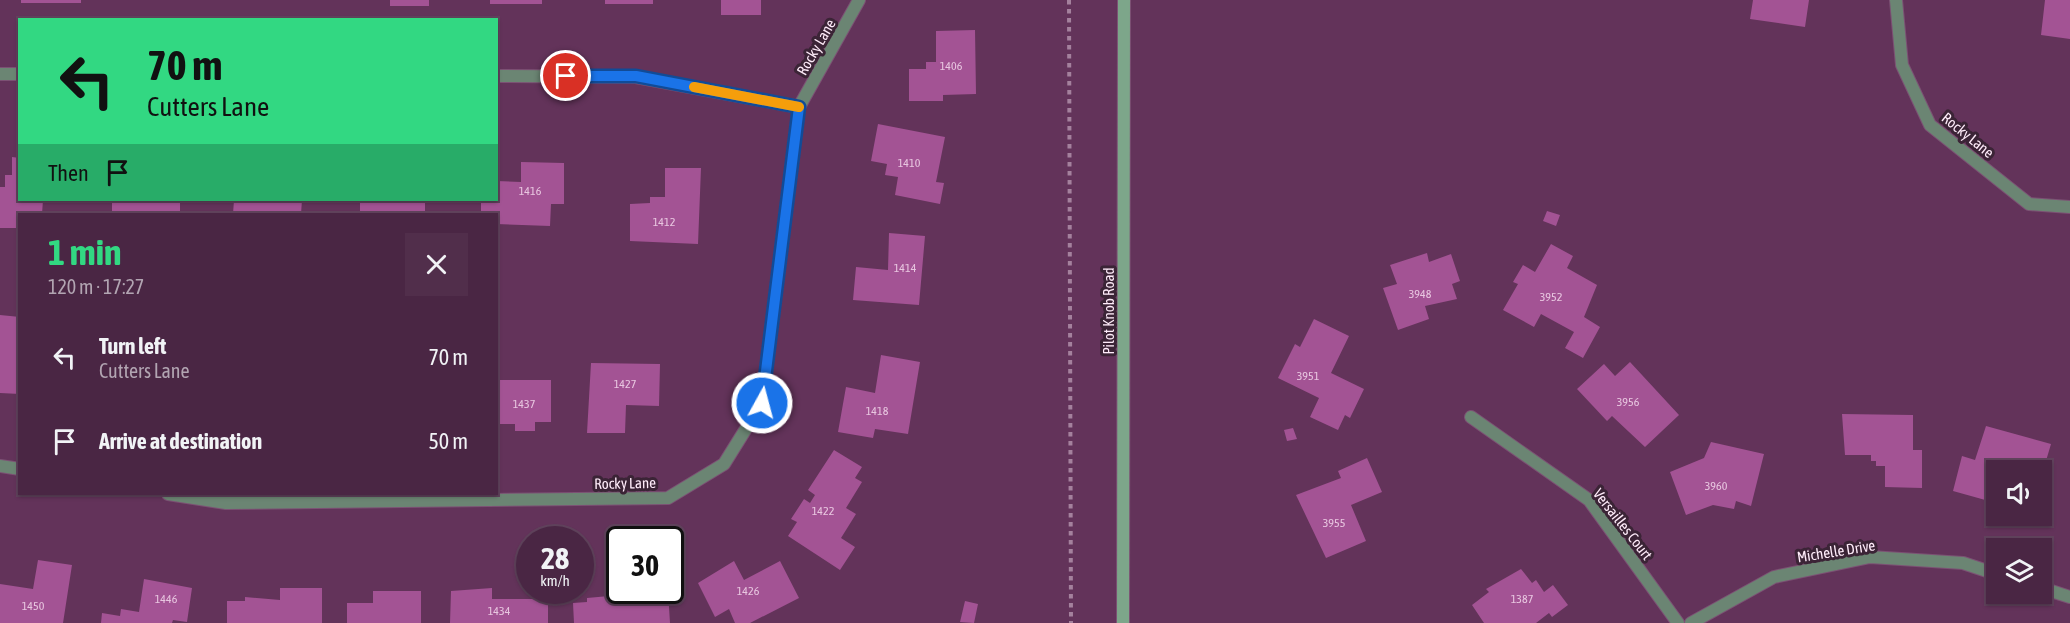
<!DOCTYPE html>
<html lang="en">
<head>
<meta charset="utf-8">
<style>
  :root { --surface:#4a2644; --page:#512e4b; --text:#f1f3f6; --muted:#b2a5b2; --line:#61435d; --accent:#32d882 }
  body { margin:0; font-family:"Asap Condensed",sans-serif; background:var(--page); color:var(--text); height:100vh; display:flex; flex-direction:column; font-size:22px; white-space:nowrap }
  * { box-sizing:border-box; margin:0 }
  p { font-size:20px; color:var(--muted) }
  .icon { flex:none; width:33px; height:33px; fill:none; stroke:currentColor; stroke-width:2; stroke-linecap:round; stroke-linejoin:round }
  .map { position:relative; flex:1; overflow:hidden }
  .sheet { position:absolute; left:18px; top:213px; width:480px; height:282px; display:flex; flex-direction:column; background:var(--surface); border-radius:0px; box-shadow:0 2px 4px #0004,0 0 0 2px var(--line) }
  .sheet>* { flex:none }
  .guide { position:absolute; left:18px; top:18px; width:480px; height:183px; border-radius:0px; box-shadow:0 2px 4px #0004,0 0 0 2px var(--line); background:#32d882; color:#111; overflow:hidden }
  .fabs { position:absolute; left:1986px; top:460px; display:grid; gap:12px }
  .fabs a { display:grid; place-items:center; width:66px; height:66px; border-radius:0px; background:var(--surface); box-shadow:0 2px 4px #0004,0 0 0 2px var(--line); font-size:30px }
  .speed { position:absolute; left:516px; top:526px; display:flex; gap:12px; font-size:30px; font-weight:700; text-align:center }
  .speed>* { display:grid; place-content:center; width:78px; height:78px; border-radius:50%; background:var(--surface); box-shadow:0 2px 4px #0004,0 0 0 2px var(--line); line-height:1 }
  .speed small { font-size:15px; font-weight:400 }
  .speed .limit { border:3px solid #111; border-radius:9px; background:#fff; color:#111 }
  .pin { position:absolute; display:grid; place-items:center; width:51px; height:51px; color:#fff; margin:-26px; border:3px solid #fff; border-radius:50%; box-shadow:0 2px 6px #0007 }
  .me { position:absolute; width:66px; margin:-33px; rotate:7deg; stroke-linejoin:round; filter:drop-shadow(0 0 4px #0008) }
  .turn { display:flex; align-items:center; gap:21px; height:126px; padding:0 30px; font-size:27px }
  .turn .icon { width:78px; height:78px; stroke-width:2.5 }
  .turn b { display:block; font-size:42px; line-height:51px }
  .then { display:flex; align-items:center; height:57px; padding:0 30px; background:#0003; gap:12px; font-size:22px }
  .round { display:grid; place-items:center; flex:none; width:63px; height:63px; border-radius:0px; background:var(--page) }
  .summary { display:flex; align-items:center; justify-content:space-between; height:102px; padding:0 30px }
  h1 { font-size:36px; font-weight:700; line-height:45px; color:var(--accent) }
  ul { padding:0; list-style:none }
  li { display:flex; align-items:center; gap:18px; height:84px; padding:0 30px }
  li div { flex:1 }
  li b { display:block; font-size:22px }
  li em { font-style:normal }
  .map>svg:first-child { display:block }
  .building { fill:#a35394 }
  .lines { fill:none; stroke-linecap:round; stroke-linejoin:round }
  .minor-casing { stroke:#7c5174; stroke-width:14 }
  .secondary-casing { stroke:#7c5174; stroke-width:14 }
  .path { stroke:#a4819d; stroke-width:4; stroke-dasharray:4.5 4.5; stroke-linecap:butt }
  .minor { stroke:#6b8573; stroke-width:12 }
  .secondary { stroke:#7da68a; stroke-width:12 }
  .route-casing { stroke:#114b97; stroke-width:15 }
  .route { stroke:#1a73e8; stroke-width:10 }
  .slow { stroke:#f59e0b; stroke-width:10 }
  .labels { text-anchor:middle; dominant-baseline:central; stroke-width:6; stroke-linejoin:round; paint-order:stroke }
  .number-label { font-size:12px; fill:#e8c6e0 }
  .street-label { font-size:15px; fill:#ffecfa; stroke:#3b2436 }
</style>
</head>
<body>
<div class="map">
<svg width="2070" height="623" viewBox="0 0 2070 623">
  <rect width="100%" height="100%" fill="#63335a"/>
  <path class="building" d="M21,0H81V3H21Z
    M390,0H429V6H390Z
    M490,0H542V4H490Z
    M605,0H653V4H605Z
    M721,0H761V15H721Z
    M1753,0H1809L1805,27L1750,19Z
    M2045,0H2070V39L2041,35Z
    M975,30L976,94L943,95V101H909V69H926V62H936V31Z
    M878,124L945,137L936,182L944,183L940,204L895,195L898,177L885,175L887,164L871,161Z
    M12,157L20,158V200H43L42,214H20V228H0V187H5V175H12Z
    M521,162L564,163V204H551L550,226L496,224V214H481V200H496V181L521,182Z
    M665,168H701L698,244L630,241V204L650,203V197H665Z
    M112,200H180V214H112Z
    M234,200H302L301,214H233Z
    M360,200H425V214H360Z
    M1547,211L1560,215L1556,226L1543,221Z
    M889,233L925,236L919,305L853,300L856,267L888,270Z
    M1551,244L1573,256L1567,268L1597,285L1584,317L1600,327L1583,358L1565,348L1574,332L1541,314L1534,327L1503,310L1518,284L1513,282L1523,265L1535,272Z
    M1427,253L1429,262L1451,254L1460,281L1452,284L1457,299L1425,306L1429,319L1398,330L1383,288L1397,284L1390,265Z
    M0,315L20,317V394L0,393Z
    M1314,319L1349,336L1331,373L1364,389L1350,418L1345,415L1338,430L1310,417L1319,398L1278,378L1295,344L1300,347Z
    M881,355L920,362L908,434L875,429L873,438L838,432L846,387L875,393Z
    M1630,362L1679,415L1645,447L1612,416L1607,421L1577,389L1604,364L1615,376Z
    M591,363L660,364L659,406L626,405L625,433H587Z
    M497,380H551V422H535V431H515V424H500V433H496Z
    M1842,414L1913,415V450H1922V488L1885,487V466H1876V461H1871V455H1845Z
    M1986,426L2051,444L2043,471H1996V503L1953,491L1962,456L1975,460Z
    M1293,428L1297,439L1287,441L1284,430Z
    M1711,442L1764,454L1751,506L1736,501L1734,509L1713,505L1686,515L1670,472L1704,458Z
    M834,450L862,467L855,478L862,482L846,508L856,514L841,538L855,547L840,570L788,536L797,522L791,519L804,499L810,503L815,495L808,490Z
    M1367,458L1382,492L1351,505L1366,541L1326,558L1296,495L1341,478L1338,471Z
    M38,560L72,565L63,623H0V584L33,589Z
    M734,561L744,580L780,561L799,598L750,623H735L729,609L715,617L698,583Z
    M1521,569L1532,583L1536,580L1544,592L1553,585L1568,605L1552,617L1549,613L1536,623H1484L1472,605L1489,592L1486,589Z
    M144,579L192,588L187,622L173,620L172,623H101L102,613L120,616L121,609L139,612Z
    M280,588H322V623H227V601H245V597L280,600Z
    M492,588V599H548V623H450L451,591Z
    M373,591H421V623H347V603H373Z
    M624,591H668L670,623H574L573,603L587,602V598L609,596L610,601L625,600Z
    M965,601L978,604L974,623L960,622Z"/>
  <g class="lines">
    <g class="minor-casing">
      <path id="minor" d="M1896,0L1902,65L1930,125L2029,204L2070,207
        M0,74H20
        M496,76L636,77L799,107
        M1471,417L1589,500L1678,623
        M0,466L20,469
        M168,494L226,503L668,498L724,464L762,403L799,107L859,0
        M2042,588L2070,597
        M1691,623L1774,577L1870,557L1963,563L1996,574"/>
    </g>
    <g class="secondary-casing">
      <path id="secondary" d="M1123,623L1124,0"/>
    </g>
    <path class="path" d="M1069,0L1071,623"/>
    <use href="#minor" class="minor"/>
    <use href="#secondary" class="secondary"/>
  </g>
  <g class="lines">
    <g class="route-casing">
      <path id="route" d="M566,76H636L799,107L762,403"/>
    </g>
    <use href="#route" class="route"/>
    <path class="slow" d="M694,87L799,107"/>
  </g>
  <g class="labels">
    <g class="number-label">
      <text x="951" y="66">1406</text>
      <text x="909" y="163">1410</text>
      <text x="530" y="191">1416</text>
      <text x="664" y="222">1412</text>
      <text x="905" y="268">1414</text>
      <text x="1420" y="294">3948</text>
      <text x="1551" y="297">3952</text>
      <text x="1308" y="376">3951</text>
      <text x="625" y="384">1427</text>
      <text x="1628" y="402">3956</text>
      <text x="524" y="404">1437</text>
      <text x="877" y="411">1418</text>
      <text x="1716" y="486">3960</text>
      <text x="823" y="511">1422</text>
      <text x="1334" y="523">3955</text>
      <text x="748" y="591">1426</text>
      <text x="166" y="599">1446</text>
      <text x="1522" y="599">1387</text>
      <text x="33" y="606">1450</text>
      <text x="499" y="611">1434</text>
    </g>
    <g class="street-label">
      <text transform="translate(816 47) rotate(-60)">Rocky Lane</text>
      <text transform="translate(1968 135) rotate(39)">Rocky Lane</text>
      <text transform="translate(1108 311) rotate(-90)">Pilot Knob Road</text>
      <text transform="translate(625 483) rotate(-1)">Rocky Lane</text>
      <text transform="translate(1623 524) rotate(52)">Versailles Court</text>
      <text transform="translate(1836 551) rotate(-9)">Michelle Drive</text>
    </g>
  </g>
</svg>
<div class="fabs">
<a><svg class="icon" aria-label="sound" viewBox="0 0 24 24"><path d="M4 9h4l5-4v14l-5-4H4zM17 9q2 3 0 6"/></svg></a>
<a><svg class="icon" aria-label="layers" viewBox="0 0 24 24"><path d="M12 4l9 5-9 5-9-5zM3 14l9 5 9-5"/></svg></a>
</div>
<div class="speed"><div>28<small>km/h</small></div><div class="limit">30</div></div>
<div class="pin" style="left:566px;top:76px;background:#d93025"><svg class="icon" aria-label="arrive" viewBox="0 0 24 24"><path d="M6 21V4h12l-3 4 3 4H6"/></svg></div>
<svg class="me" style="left:762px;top:403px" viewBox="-20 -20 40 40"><circle r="17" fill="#1a73e8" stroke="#fff" stroke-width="3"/><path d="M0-11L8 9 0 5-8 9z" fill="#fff"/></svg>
<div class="guide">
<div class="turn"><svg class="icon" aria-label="left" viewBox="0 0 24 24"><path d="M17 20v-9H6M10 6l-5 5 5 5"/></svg><div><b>70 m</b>Cutters Lane</div></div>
<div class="then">Then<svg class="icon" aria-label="arrive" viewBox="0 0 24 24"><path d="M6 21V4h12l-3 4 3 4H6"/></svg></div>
</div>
<section class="sheet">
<div class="summary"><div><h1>1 min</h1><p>120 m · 17:27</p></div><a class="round"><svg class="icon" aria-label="close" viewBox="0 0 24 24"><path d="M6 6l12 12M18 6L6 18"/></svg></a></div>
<ul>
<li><svg class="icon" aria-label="left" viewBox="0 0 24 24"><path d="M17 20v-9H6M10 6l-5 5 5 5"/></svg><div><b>Turn left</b><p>Cutters Lane</p></div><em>70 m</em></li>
<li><svg class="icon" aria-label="arrive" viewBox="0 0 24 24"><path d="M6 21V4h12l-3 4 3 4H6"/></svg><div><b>Arrive at destination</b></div><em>50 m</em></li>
</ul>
</section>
</div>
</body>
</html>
